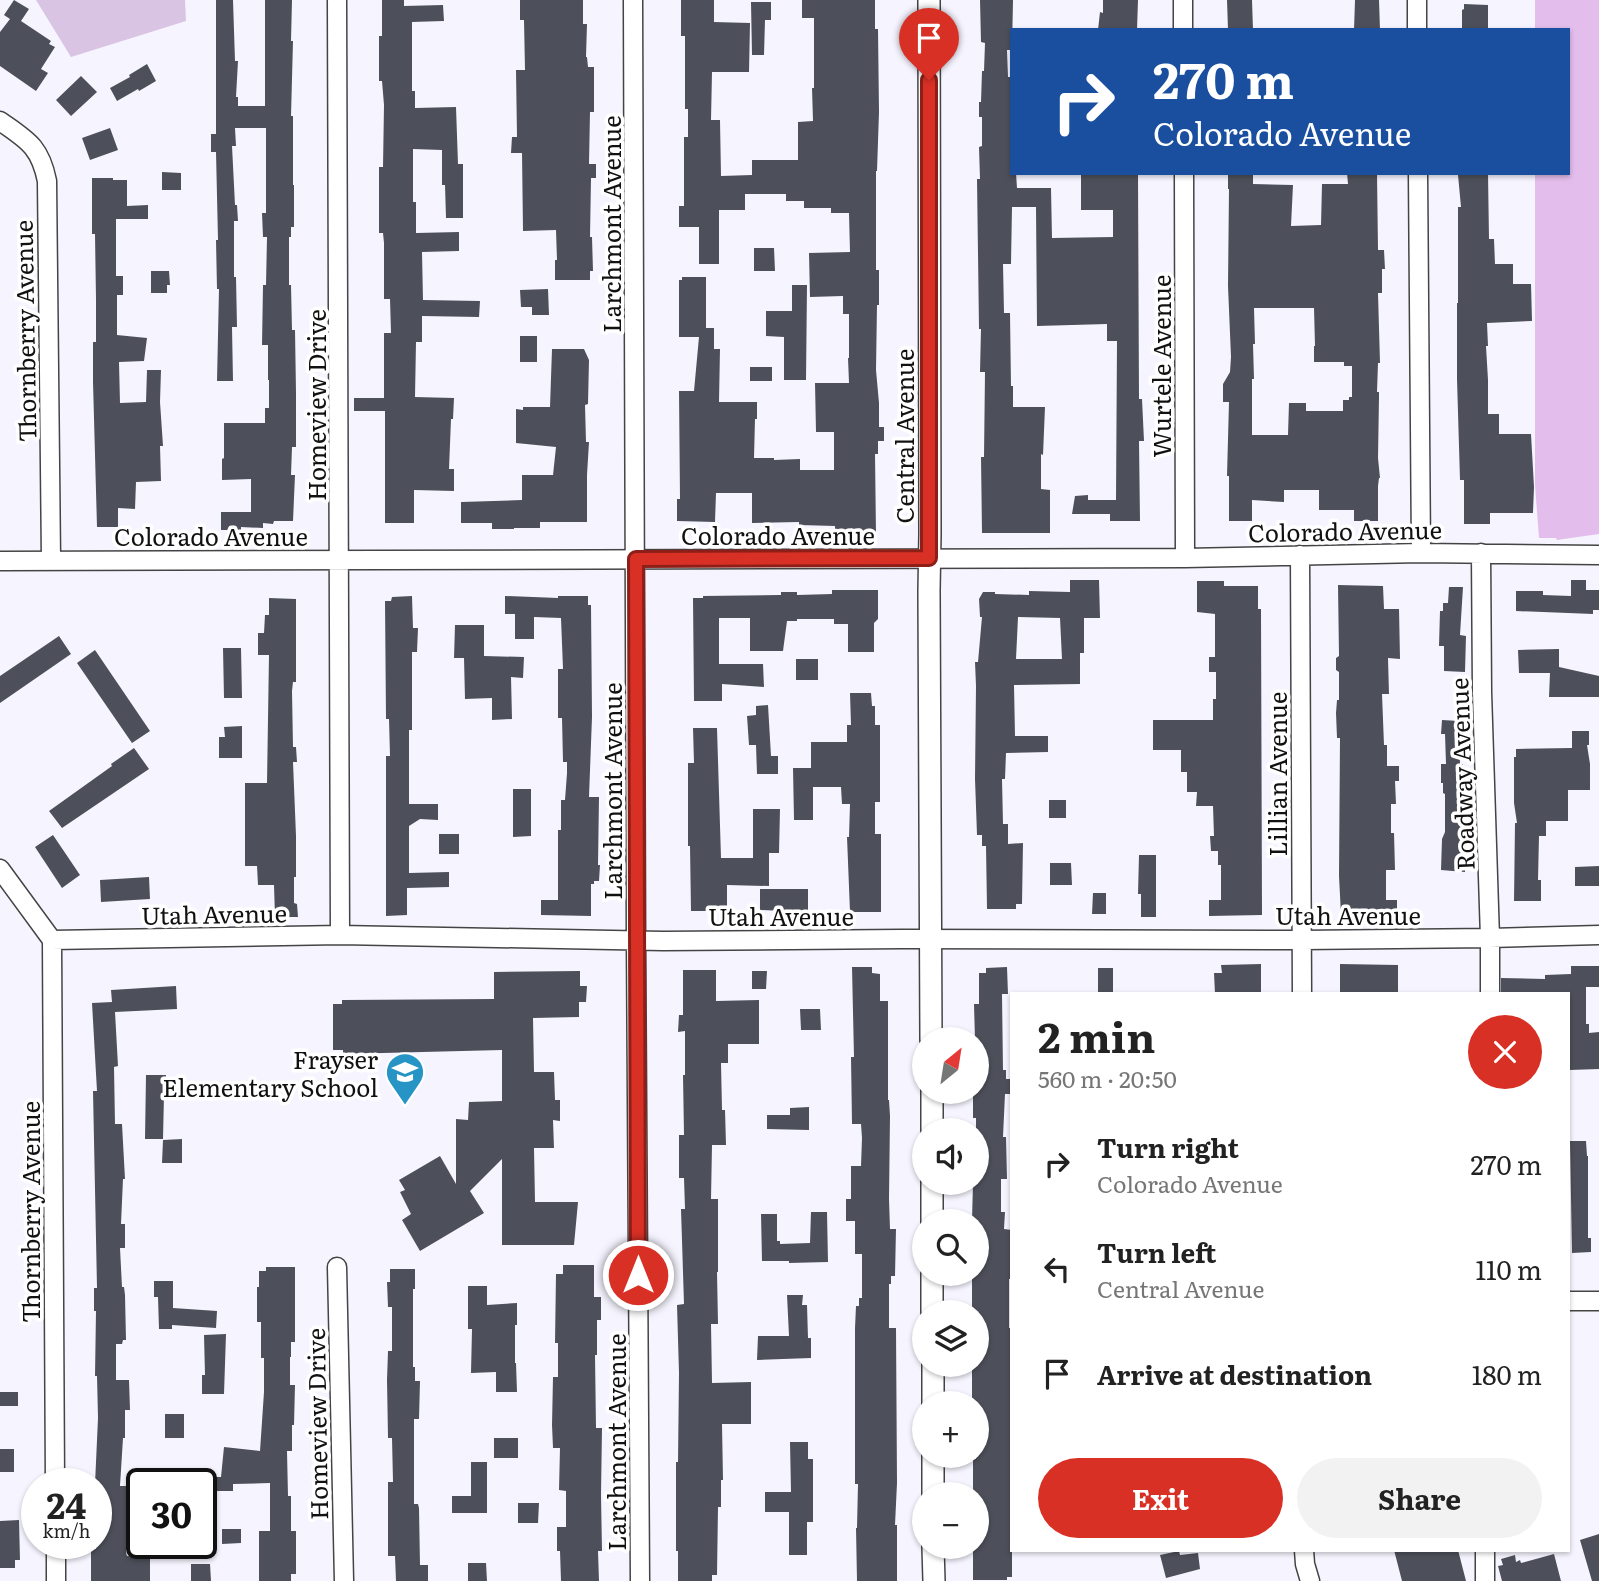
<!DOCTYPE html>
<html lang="en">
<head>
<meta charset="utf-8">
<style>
  :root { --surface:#fff; --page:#f2f2f2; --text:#222; --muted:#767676; --accent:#d93025 }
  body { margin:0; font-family:Literata,serif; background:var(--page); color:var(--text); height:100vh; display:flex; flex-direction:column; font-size:26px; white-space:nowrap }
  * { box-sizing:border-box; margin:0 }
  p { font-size:23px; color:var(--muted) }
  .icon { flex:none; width:38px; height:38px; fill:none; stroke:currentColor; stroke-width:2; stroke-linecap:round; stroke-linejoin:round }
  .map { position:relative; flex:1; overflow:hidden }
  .sheet { position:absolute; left:1010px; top:992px; width:560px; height:560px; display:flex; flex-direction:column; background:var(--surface); border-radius:0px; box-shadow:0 2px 5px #0004 }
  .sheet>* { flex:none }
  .top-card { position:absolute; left:1010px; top:28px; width:560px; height:147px; border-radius:0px; box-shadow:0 2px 5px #0004; background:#1a4fa0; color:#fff; overflow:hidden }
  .needle { width:46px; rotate:30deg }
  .fabs { position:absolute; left:912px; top:1027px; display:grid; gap:14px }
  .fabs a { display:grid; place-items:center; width:77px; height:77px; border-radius:50%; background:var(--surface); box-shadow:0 2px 5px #0004; font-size:35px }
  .speed { position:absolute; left:21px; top:1468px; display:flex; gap:14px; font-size:35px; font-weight:700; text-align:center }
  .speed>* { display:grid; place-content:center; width:91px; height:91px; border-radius:50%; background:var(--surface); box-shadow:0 2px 5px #0004; line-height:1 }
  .speed small { font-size:18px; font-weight:400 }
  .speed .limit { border:4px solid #111; border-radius:10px; background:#fff; color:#111 }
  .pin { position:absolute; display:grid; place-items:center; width:60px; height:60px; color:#fff; margin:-72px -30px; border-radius:50% 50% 50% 0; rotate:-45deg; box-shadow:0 0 7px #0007 }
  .pin .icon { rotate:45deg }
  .me { position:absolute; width:77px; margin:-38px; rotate:0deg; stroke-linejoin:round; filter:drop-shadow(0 0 5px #0008) }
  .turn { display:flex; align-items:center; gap:24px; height:147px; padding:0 28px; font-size:32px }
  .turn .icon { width:91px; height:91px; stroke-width:2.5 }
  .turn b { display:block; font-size:49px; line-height:60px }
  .round { display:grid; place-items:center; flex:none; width:74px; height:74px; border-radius:37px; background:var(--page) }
  .headline { display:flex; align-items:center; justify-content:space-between; height:119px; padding:0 28px }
  h1 { font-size:42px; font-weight:700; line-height:52px }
  .action { display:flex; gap:14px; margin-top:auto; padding:14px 28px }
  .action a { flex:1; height:80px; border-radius:42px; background:var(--accent); color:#fff; font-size:28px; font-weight:700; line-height:80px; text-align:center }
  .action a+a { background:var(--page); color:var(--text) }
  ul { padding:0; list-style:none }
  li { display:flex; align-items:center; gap:21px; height:105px; padding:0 28px }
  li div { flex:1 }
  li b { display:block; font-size:26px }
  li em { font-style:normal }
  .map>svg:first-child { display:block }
  .green { fill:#e3bdeb }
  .cemetery { fill:#d9c4e3 }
  .building { fill:#4d505a; fill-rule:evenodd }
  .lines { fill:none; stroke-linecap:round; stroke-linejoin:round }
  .minor-casing { stroke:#444; stroke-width:21 }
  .tertiary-casing { stroke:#444; stroke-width:24 }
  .minor { stroke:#fff; stroke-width:18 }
  .tertiary { stroke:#fff; stroke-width:21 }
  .route-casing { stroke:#8d1f18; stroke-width:18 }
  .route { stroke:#d93025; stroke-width:12 }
  .labels { text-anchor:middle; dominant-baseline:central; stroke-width:7; stroke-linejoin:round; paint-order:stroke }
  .street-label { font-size:24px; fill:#111; stroke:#fff }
  .poi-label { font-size:24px; fill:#111; stroke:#fff; text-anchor:end }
</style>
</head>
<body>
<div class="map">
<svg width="1599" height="1581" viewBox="0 0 1599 1581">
  <rect width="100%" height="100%" fill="#f6f5ff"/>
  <path class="green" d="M1535,0H1599V534L1557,540L1556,538H1539L1535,485V173H1568V30H1535Z"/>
  <path class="cemetery" d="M36,0H185L186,21L71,57Z"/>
  <path class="building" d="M14,0L29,9L21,21L51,41L49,44L55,47L41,69L48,73L36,91L0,66V32L10,19L4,15Z
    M216,0H233L235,61H238L236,97H238V106H265V0H292L291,41H293L291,116H293V185H294V227H291V237H289V285H291L292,330H295L296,393V447H292L291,475H295L293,521H274L273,524L263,523V528L241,527V530H221V512H251V479L222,480V459L224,458V423H265V408H269V380H268V345H262L263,285H266L267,237H263L262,213H266V128H235L236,146H232L235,205H237L238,221H234V277H236L237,327H232L233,381H217L219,289H217L216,240H218L216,152H211V134H216Z
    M382,0H404V6L443,5L444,21L412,22V91H415V108L456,107L458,164H463V218H446L445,185H442V150L413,149V202H416V233L459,232V251L422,252L423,300L480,301L479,317L422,316V342H416L415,397L454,398L453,419H451L449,469H454V491L414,490V523H385V411H354V398H384V333H391L390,299H384V243L383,233H379V167H383L384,105L382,81H379V36H382Z
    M520,0H583V24H587L586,57H587L588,67H594V112H590L589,164H596V178H591L590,237H592L593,271H590V280H555V260H557L556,230L523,231L522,153H511L512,137H517L516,70H525L524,20H520Z
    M681,0H714V22L750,23L749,72H712L711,120H720L721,176L752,175V160H798V122L813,121L812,88H814V18H802V0H875V29H878L879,112L877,171H876V270H879V305H877L876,370L879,403V427H884V441H878V454H875L876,534H835V526L799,525V522L752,523V493H716L715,522L677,521V499H680L679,391H694L699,337H679V280H682V277H706V328H714V349H720L719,402H757V419H755L754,458H774V460L800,459V470H834V432H816L815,383H849L848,358H849V314H843V296L810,297L809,253L850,252L849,213H831V208H804V201H786V194H745V210H719V264H699V227H679V206H684V137H688V109H685V36H681Z
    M980,0H1013L1012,50H1007L1008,77H1012V173H1016L1017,188H1051L1052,238L1113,237V210H1081V173H1138L1139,399H1142L1144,441H1139L1140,521H1110V514H1072L1075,496L1088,495V500H1116L1117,341H1107V324L1037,326L1036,207H1012L1011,264H1003L1004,313H1010L1011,386H1013V407H1045L1043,455L1041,454V489L1050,490V533H982L981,457H984L985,372H980L981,329H979L977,179H980L979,147L982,146V117H979V102H981L982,71H984L985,43L981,42Z
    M1103,0H1138L1137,30H1098L1100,12L1103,13Z
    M1227,0H1252L1253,30H1228Z
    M1355,0H1379L1380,30H1354Z
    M751,2H771V20H765L764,55H752Z
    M1464,4L1488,5V28H1462V10L1464,9Z
    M147,64L156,81L139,91L138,89L117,101L110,88L130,77L129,75Z
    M81,76L97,92L71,116L56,100Z
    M110,128L118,150L90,160L82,138Z
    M162,172L181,173V190H162Z
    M1228,173H1253V184L1293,185L1291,226L1321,225L1322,184H1348L1347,173H1377L1378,250H1384L1385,269H1382V293H1378L1380,363H1378L1377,392H1379V397L1378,458L1380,478H1379L1378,486V521H1354V510H1319V490H1284V502L1252,500V521H1229V476H1227L1229,402H1223V384L1230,372L1231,357L1228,286L1229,189H1228ZM1254,308H1314L1315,346H1314V362H1344V366H1352V397H1349V400H1343V411H1306V403H1289L1288,435H1252V379H1254L1253,344H1255Z
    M1463,173H1488L1489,239H1494L1495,264H1513V284H1531L1532,321L1487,323L1488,346H1486L1488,380V414H1499V434H1531L1534,487L1533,513H1490V524H1464V480H1460L1457,379V303H1458V207H1461L1458,175Z
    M92,178H113V180H127V206L148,205V219H116V276H123V295H117V335L147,338L144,361L119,362L120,403L146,402L147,370H161L160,402L163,446H160L161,481L136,482L135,509L118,508V527H97L93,382V342H96V299L95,234H92Z
    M754,248H774L775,271H754Z
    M151,271H169L170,285H167V293H151Z
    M792,285H807L806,380H784V337L766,336V311H792Z
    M548,289L549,315H532V307H521L520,290Z
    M520,336H537V362H520Z
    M552,349H584L589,360L588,404L585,405L586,442H589L587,475V522H540V528H514V529H492V523H461V502L522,500V475H553L556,447L516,443V409L523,410V407H550Z
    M750,367H772V381H750Z
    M1070,580H1099L1100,618H1084V653H1080V684L1014,685L1015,736H1048V752L1006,753L1005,779H1002L1003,824H1008V844L1023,843L1022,904H1016V909H987L986,846H982V835H977L975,779L976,686L975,662H978L982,617H980L979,599L983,592H995V594L1029,595V591L1070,592ZM1018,617L1060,618L1062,659H1016Z
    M1571,580H1586V590H1599V610H1593V614L1516,611V591H1543V595L1571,596Z
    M1197,581H1224V586H1258V609H1261L1262,915L1209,916V900H1221V865H1218V851H1211L1210,836H1214L1213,806H1196L1197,792H1187V772H1181V750H1153V720H1213V699H1216V672H1209V657H1215V614L1197,612Z
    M1338,585L1383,586L1384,609H1399L1400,659L1388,658L1389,694H1382L1384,745H1387V766H1399V781H1395L1396,804H1391V833H1394L1395,870H1386V900H1397V915H1341L1339,876L1340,738H1337L1336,713L1337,700H1339V672L1336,670V658L1339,656Z
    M1449,587H1463L1460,635L1466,636L1465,672L1444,671V646H1439L1440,611H1443V603H1448Z
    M832,590H878V619L874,623V652H848V624H834V619H797V621H787L783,651H750V618H719V664H763L764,687L722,684V701H694L693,598H703V596L781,595V592H797V595L832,594Z
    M412,596L413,628H418L417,652H412V730H409V804H438V820L420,819L409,826V873L449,872V887L407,888V915L386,916V756H390L389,719H386L385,601H391L392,597Z
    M505,596L558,598V596H588V605H591L592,717L589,797H599L598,865H600L599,881H594V884H591V916L541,915V900H558V830H561V800H565L567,773V762H563L562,718H558V669H563L561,618L534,617V639H515V614H505Z
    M269,598L296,599V682H293L292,691L293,747H296L297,762H293L296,836V877H294V903L297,904L298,917H275L274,885H258L257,866H245V783H267L269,655H258V633H264L265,615H269Z
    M455,625H484V656L524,657L523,678L511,677L512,719L492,720V698L465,699L464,658H454Z
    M59,636L71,654L0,703V676Z
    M223,648H241L242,698H224Z
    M1559,649V667L1599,676V697H1549L1550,673H1519L1518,650Z
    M95,650L150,731L132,743L77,663Z
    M796,659H818V680H796Z
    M850,693H871L872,706H875V725H880V802H875V834H881V912H850L847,837H849L850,804H842L841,787H813V820H794L793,768H811V742H847V725H851Z
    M768,705L771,756H778V774H757L756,745H749L747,716L756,715V706Z
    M1442,720L1459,721L1460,764H1463V831H1469V848H1465V872L1441,870L1442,839L1445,832V794L1443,793V783H1441V764H1446L1445,734H1441Z
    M242,726V758H219V737H225L224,727Z
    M693,728H717L721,858H753V809H780L779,853H769V886L727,885V911H691L690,846H688V763H694Z
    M1572,731H1589V745H1587L1590,764V790H1568V821H1546V836H1539L1538,880H1541V901H1514L1515,823H1517L1514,803V757H1516V749L1572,748Z
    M134,748L149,769L62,828L49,811L112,766L111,764Z
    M513,789H531V836L513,837Z
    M1049,800H1066V818H1049Z
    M439,834H459V854H439Z
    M53,835L80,875L62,888L35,847Z
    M1139,855H1156V917H1141V894H1138Z
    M1050,863H1071L1072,885H1050Z
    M1599,866V886H1575V867Z
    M149,877L150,899L101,902L100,880Z
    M760,889H808V912L760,910Z
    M1093,893H1106V914H1092Z
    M1261,964V994H1215L1214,973H1222L1221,965Z
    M1340,964L1398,965V994H1340Z
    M1571,966H1599V987H1586V1024H1589V1033L1599,1032V1069L1570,1070L1568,994H1501V978L1545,979V975L1571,974Z
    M852,967H872V973L880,974V1001H888V1100H889L890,1116L889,1199L890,1229H896L895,1276H891V1284H889V1328H896L897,1483L895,1525H897V1581H857L856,1528H857L858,1484H855V1328L856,1306H859V1298H862V1254H855V1221H846V1199H851V1166H861L862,1138L861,1124H852L851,1057H854Z
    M1007,967L1008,994H1002L1003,1070H1006V1079H1012V1094H1005L1003,1137H1006L1007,1179H1001V1212H1005L1004,1229L1012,1230V1279H1009V1328H1012V1577H1007V1580H973V1547H976V1494H973V1459H976V1404H972V1365H976V1311H972V1274H976V1220H972L973,1183H976V1118H973V1092H976V1040H975L974,1004H979V973H986V968Z
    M1098,968H1113V993H1098Z
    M683,970H716V1001L759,1000V1044H728V1063H721L722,1110H725L726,1145H712L711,1199H718V1272H717L718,1324H711L712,1383L751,1382V1424H722L723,1480H721V1507H718L717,1575H712V1581H678V1551H676V1462H678L679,1373L677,1305L684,1304L681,1209H685L684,1178H679V1135H684L683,1075H685V1031L678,1032L679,1015H683Z
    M580,971V986H587L586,1002H579V1017L533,1018L534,1072H554L555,1100H560V1121L553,1120L554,1148H534L535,1202H578L574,1245H502V1159L470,1191L484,1213L420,1251L402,1220L411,1214L400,1192L405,1190L399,1180L440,1156L456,1184V1119L468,1120L469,1102L502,1101V1050L343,1054V1050H333V1004H342V1000L494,999V972Z
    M752,971H767L766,989H752Z
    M176,986L177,1009L115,1012L118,1066L114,1067L115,1124H122L125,1179H123L121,1224H125V1248H120L122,1287H124L125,1295L126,1340H123L122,1344H116V1380H129L130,1410H125V1438H123L120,1486H128L126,1520V1553L127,1556L150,1557V1581H91V1549H96L95,1484L98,1418L97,1376H95L96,1311H94V1288H97L93,1091H97L92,1003L112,1002L111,990Z
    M800,1009H820L821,1030H801Z
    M146,1075H166V1095H164L163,1139H145Z
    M809,1107V1130L767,1129V1115H790V1108Z
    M182,1139V1163H162L163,1140Z
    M1570,1141H1586L1587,1156H1588V1238H1591V1252L1572,1253Z
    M811,1212H827L828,1262L789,1263V1261H762L761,1214H777V1241H780V1244L810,1243Z
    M563,1265H594V1297H601V1320H597V1355H595L596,1428H602L601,1495L602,1551H598L599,1581H561L560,1551H557V1527H566V1491L559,1490L560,1448H553L552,1425L553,1377H558V1343H555L556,1274H563Z
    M266,1267H295V1342H291V1357H290V1385H295L294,1425H292V1451H287L288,1496H291V1531H296V1574H291V1581H259V1531H270V1483L233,1484V1491H214L213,1477H221L224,1447L260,1451L264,1392V1358H261V1322H257V1287H259V1271H266Z
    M390,1269H415V1289H413V1367H415V1381H420L419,1419H414V1504H418L419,1508L420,1565H428V1581H396L395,1556H388V1482H393L392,1438H388L387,1380L388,1351H392V1307H388L387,1282H390Z
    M154,1281H173V1308L217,1311L216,1328L172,1325V1329H159L158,1297H154Z
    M468,1286H487V1305L517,1303V1325H515V1363H516L517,1392H496V1372L471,1373L472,1329H468Z
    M787,1295H803L802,1305H807L808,1338H811V1358L757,1360L758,1336H789Z
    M226,1334L224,1394H202V1375H205L204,1335Z
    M0,1392H18V1406H0Z
    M165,1414H184V1438H165Z
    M494,1438H518V1458H494Z
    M790,1442H808V1459H813V1522H807V1555H789V1512H765V1492H791Z
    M0,1449H14V1472H0Z
    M471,1462H487V1513H452V1496H471Z
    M518,1503H539L538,1523H518Z
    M19,1520L20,1560H15V1568H0V1521Z
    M222,1529H241V1543L222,1544Z
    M1599,1534V1581H1592L1580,1540Z
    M1394,1550H1458L1466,1581H1402Z
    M1179,1551L1180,1555L1198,1553L1200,1569L1166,1578L1160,1555Z
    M1554,1554L1561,1581H1502L1498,1566L1503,1565L1501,1559L1515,1555L1516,1562L1520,1560L1521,1563Z
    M468,1563H486L487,1581H468Z
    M191,1564H210L211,1581H191Z"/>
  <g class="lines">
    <g class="minor-casing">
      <path id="minor" d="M337,0L340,935
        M633,0L636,940L640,1581
        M1183,0V30
        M1417,0V30
        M0,121C27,140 40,146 47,181L51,560
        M1184,173L1185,558
        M1418,173L1421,553
        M1481,553L1482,692L1490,938V994
        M1300,555L1302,994
        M0,561L1185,558L1421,553L1599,555
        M0,869L52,940L340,935L663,941L902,939L1302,940L1490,938L1599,935
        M52,940L55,1484
        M337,1267L344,1581
        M1568,1301H1599
        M56,1544V1581
        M1304,1550L1305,1564L1310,1581
        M1485,1581V1550"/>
    </g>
    <g class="tertiary-casing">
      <path id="tertiary" d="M929,0L930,534L929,591L931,1040
        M932,1092V1130
        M932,1183V1222
        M932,1274V1312
        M933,1365V1404
        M933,1456V1494
        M933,1547L934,1581"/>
    </g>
    <use href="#minor" class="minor"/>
    <use href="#tertiary" class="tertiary"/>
  </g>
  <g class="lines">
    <g class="route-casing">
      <path id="route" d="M638,1275L636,559L929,558V80"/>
    </g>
    <use href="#route" class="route"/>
  </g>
  <defs>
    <g id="school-pin" transform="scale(2.0125)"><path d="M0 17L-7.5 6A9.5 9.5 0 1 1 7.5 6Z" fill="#2694c4" stroke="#fff"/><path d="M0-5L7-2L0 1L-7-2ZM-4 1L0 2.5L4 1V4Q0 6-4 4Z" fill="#fff"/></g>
  </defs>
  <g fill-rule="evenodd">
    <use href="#school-pin" x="405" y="1072"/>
  </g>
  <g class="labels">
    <g class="street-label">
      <text transform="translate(610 224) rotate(-90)">Larchmont Avenue</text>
      <text transform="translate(24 331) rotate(-91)">Thornberry Avenue</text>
      <text transform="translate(1160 366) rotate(-90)">Wurtele Avenue</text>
      <text transform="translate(315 405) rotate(-90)">Homeview Drive</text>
      <text transform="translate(903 436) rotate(-90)">Central Avenue</text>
      <text transform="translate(1345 530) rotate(-1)">Colorado Avenue</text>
      <text x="778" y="534">Colorado Avenue</text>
      <text x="211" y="535">Colorado Avenue</text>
      <text transform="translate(1276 774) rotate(-90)">Lillian Avenue</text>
      <text transform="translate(1461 774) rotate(-92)">Roadway Avenue</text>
      <text transform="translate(611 791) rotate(-90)">Larchmont Avenue</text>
      <text transform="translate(214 913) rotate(-1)">Utah Avenue</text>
      <text x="1348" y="914">Utah Avenue</text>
      <text x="781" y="915">Utah Avenue</text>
      <text transform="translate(29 1212) rotate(-90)">Thornberry Avenue</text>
      <text transform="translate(316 1424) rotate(-91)">Homeview Drive</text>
      <text transform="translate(615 1442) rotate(-90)">Larchmont Avenue</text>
    </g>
    <g class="poi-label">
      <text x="378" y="1058">Frayser<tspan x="378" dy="28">Elementary School</tspan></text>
    </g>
  </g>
</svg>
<div class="fabs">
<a><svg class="needle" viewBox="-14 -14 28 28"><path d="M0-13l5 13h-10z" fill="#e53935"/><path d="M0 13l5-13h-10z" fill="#767676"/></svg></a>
<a><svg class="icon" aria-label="sound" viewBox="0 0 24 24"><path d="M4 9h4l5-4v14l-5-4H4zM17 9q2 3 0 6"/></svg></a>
<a><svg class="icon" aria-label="search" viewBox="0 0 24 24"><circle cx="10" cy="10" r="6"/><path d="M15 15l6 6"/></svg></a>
<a><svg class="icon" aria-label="layers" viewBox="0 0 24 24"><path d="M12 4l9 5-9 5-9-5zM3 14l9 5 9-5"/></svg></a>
<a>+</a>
<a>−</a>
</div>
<div class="speed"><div>24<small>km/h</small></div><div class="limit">30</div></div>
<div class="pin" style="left:929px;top:80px;background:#d93025"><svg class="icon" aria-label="arrive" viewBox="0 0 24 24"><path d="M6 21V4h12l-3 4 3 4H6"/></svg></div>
<svg class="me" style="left:638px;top:1275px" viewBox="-20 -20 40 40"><circle r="17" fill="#d93025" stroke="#fff" stroke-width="3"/><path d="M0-11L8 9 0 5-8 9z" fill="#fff"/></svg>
<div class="top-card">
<div class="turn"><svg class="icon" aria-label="right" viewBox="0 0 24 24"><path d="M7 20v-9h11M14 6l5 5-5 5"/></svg><div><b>270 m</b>Colorado Avenue</div></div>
</div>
<section class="sheet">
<div class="headline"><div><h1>2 min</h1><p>560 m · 20:50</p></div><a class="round" style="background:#d93025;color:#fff"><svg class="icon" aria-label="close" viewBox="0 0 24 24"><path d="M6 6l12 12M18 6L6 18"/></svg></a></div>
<ul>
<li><svg class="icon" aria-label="right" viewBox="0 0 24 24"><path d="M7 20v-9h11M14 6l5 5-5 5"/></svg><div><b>Turn right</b><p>Colorado Avenue</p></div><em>270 m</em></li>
<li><svg class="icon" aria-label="left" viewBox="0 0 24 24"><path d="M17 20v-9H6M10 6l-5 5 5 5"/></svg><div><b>Turn left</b><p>Central Avenue</p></div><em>110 m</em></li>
<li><svg class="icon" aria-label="arrive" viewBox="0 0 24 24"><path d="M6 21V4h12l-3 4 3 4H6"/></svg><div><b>Arrive at destination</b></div><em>180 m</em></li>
</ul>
<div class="action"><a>Exit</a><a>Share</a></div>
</section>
</div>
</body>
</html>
